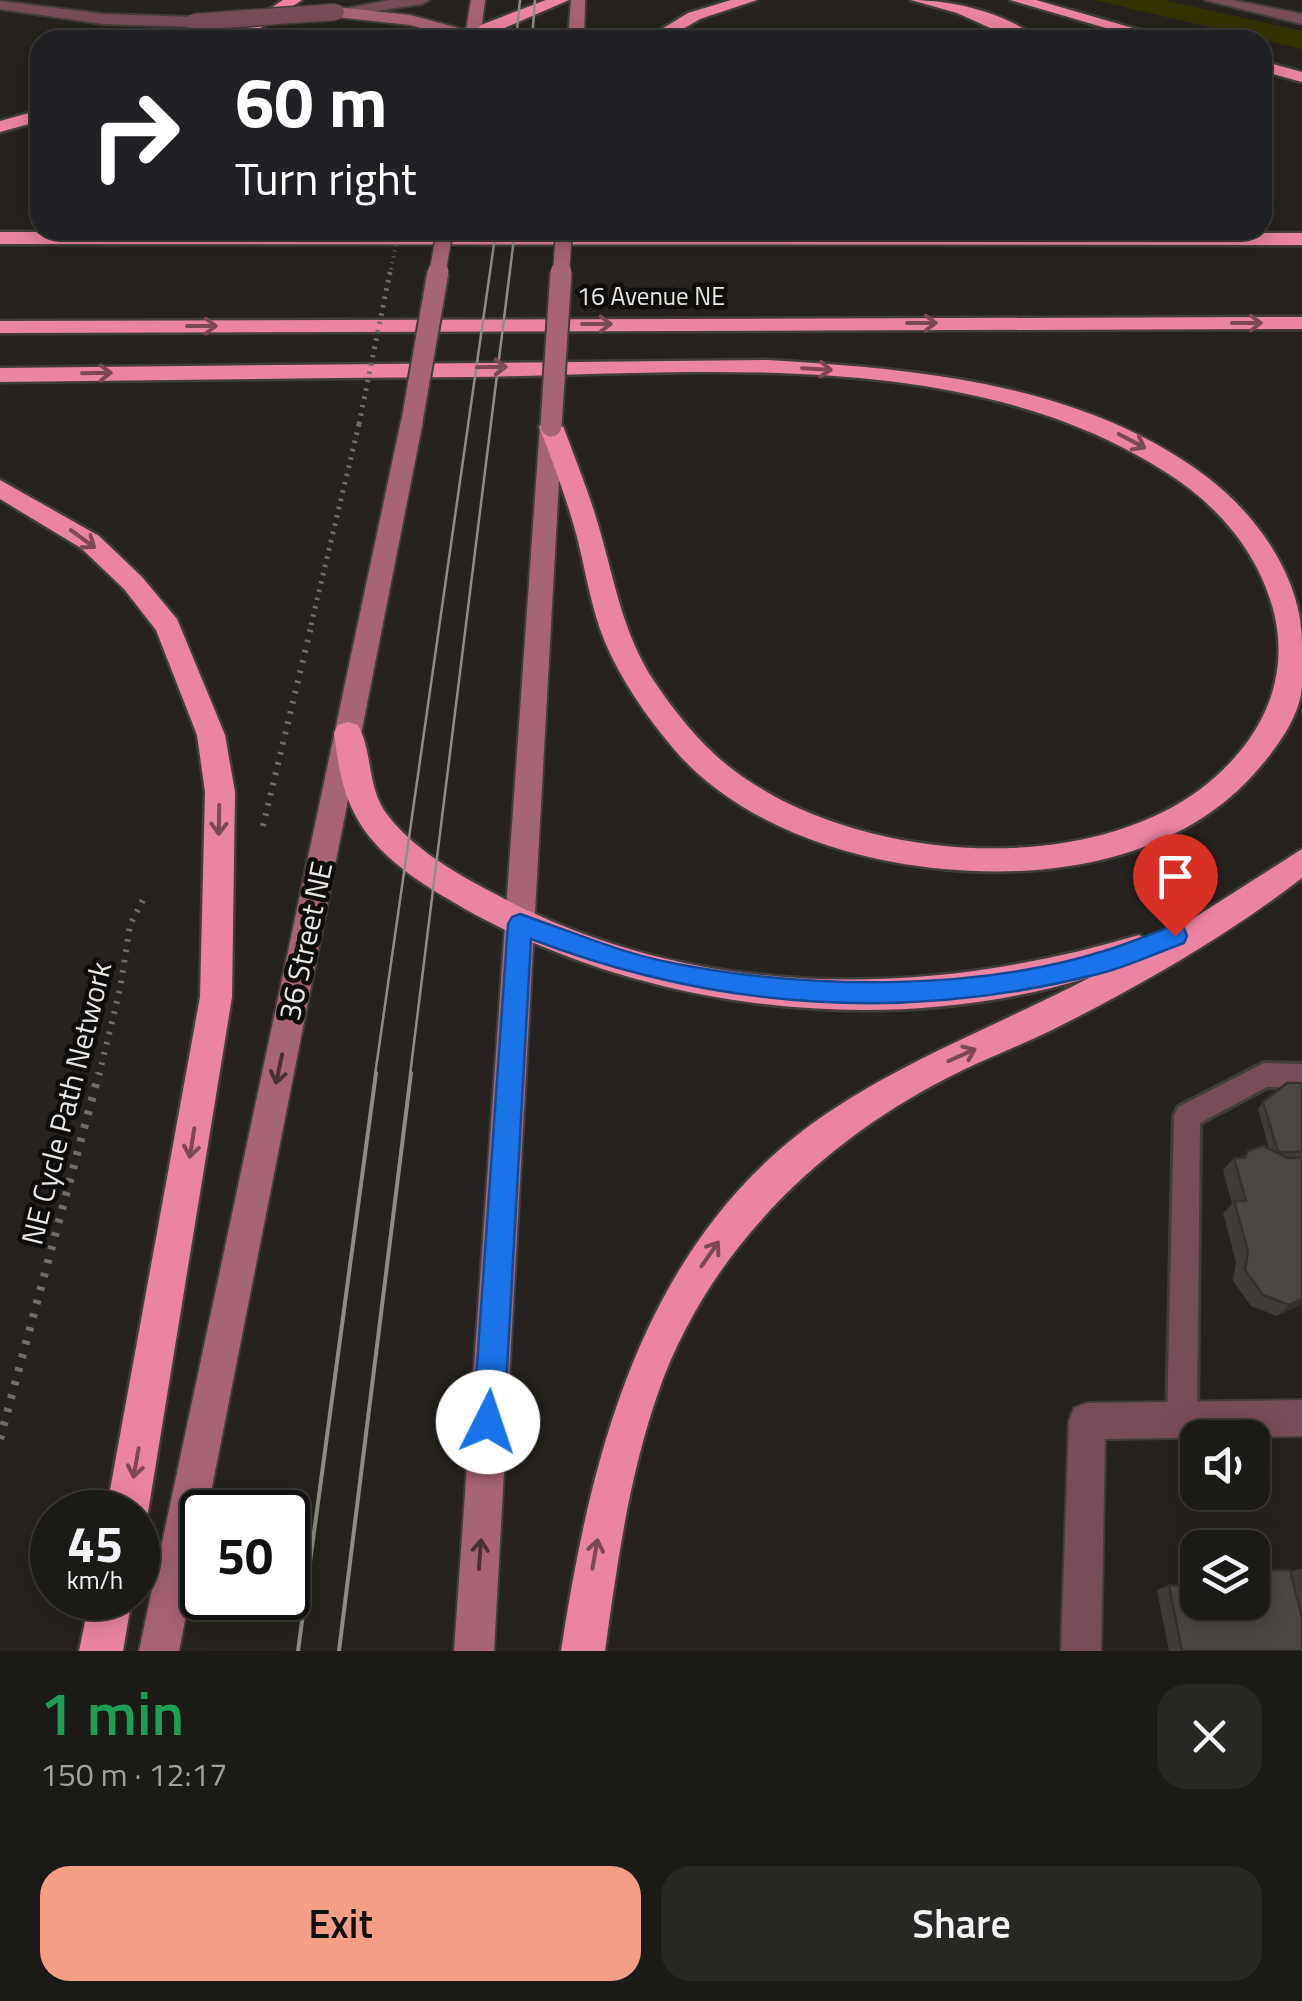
<!DOCTYPE html>
<html lang="en">
<head>
<meta charset="utf-8">
<style>
  :root { --surface:#1c1a16; --page:#292723; --text:#f1f3f6; --muted:#a0a1a1; --line:#3a3835; --accent:#f49e86 }
  body { margin:0; font-family:"Titillium Web",sans-serif; background:var(--page); color:var(--text); height:100vh; display:flex; flex-direction:column; font-size:38px; white-space:nowrap }
  * { box-sizing:border-box; margin:0 }
  p { font-size:32px; color:var(--muted) }
  .icon { flex:none; width:55px; height:55px; fill:none; stroke:currentColor; stroke-width:2; stroke-linecap:round; stroke-linejoin:round }
  .map { position:relative; height:1651px; overflow:hidden }
  .side { display:flex; flex-direction:column; background:var(--surface); flex:1 }
  .side>* { flex:none }
  .hud { position:absolute; left:30px; top:30px; width:1242px; height:210px; border-radius:30px; box-shadow:0 5px 25px #0003,0 0 0 2px var(--line); background:#202124; color:#fff; overflow:hidden }
  .fabs { position:absolute; left:1180px; top:1420px; display:grid; gap:20px }
  .fabs a { display:grid; place-items:center; width:90px; height:90px; border-radius:20px; background:var(--surface); box-shadow:0 5px 25px #0003,0 0 0 2px var(--line); font-size:50px }
  .speed { position:absolute; left:30px; top:1490px; display:flex; gap:20px; font-size:50px; font-weight:700; text-align:center }
  .speed>* { display:grid; place-content:center; width:130px; height:130px; border-radius:50%; background:var(--surface); box-shadow:0 5px 25px #0003,0 0 0 2px var(--line); line-height:1 }
  .speed small { font-size:25px; font-weight:400 }
  .speed .limit { border:5px solid #111; border-radius:15px; background:#fff; color:#111 }
  .pin { position:absolute; display:grid; place-items:center; width:85px; height:85px; color:#fff; margin:-102px -42px; border-radius:50% 50% 50% 0; rotate:-45deg; box-shadow:0 0 10px #0007 }
  .pin .icon { rotate:45deg }
  .me { position:absolute; width:110px; margin:-55px; rotate:4deg; stroke-linejoin:round; filter:drop-shadow(0 0 8px #0008) }
  .turn { display:flex; align-items:center; gap:35px; height:210px; padding:0 40px; font-size:45px }
  .turn .icon { width:130px; height:130px; stroke-width:2.5 }
  .turn b { display:block; font-size:70px; line-height:85px }
  .round { display:grid; place-items:center; flex:none; width:105px; height:105px; border-radius:30px; background:var(--page) }
  .head { display:flex; align-items:center; justify-content:space-between; height:170px; padding:0 40px }
  h1 { font-size:60px; font-weight:600; line-height:75px; color:#1e9e55 }
  .button { display:flex; gap:20px; margin-top:auto; padding:20px 40px }
  .button a { flex:1; height:115px; border-radius:30px; background:var(--accent); color:#111; font-size:40px; font-weight:600; line-height:115px; text-align:center }
  .button a+a { background:var(--page); color:var(--text) }
  .map>svg:first-child { display:block }
  .green { fill:#333302 }
  .lines { fill:none; stroke-linecap:round; stroke-linejoin:round }
  .service-casing { stroke:#413e3a; stroke-width:6 }
  .minor-casing { stroke:#413e3a; stroke-width:4 }
  .tertiary-casing { stroke:#413e3a; stroke-width:4 }
  .secondary-casing { stroke:#413e3a; stroke-width:4 }
  .motorway-casing { stroke:#413e3a; stroke-width:5 }
  .path-far2 { stroke:#706d69; stroke-width:5; stroke-dasharray:2.5 6; stroke-linecap:butt }
  .path-far1 { stroke:#706d69; stroke-width:6; stroke-dasharray:2.5 8; stroke-linecap:butt }
  .path { stroke:#706d69; stroke-width:8; stroke-dasharray:4 10; stroke-linecap:butt }
  .service { fill:#774d59; fill-rule:evenodd }
  .minor { fill:#774d59; fill-rule:evenodd }
  .tertiary { fill:#774d59; fill-rule:evenodd }
  .secondary { fill:#a66476; fill-rule:evenodd }
  .motorway { fill:#eb84a2; fill-rule:evenodd }
  .tram-far1 { stroke:#8f8c88; stroke-width:2.5 }
  .tram { stroke:#8f8c88; stroke-width:4 }
  .tertiary-bridge-casing { stroke:#413e3a; stroke-width:19; stroke-linecap:butt }
  .secondary-bridge-far1-casing { stroke:#413e3a; stroke-width:19; stroke-linecap:butt }
  .secondary-bridge-casing { stroke:#413e3a; stroke-width:25; stroke-linecap:butt }
  .path-bridge-far1 { stroke:#706d69; stroke-width:4; stroke-dasharray:1 5; stroke-linecap:butt }
  .path-bridge { stroke:#706d69; stroke-width:5; stroke-dasharray:2.5 6; stroke-linecap:butt }
  .tertiary-bridge { stroke:#774d59; stroke-width:16 }
  .secondary-bridge-far1 { stroke:#a66476; stroke-width:16 }
  .secondary-bridge { stroke:#a66476; stroke-width:21 }
  .wall { fill:#403d39 }
  .shaded-wall { fill:#34322e }
  .building { fill:#4b4742; stroke:#34322e; stroke-width:2.5 }
  .oneway { stroke:#7c4856 }
  .oneway2 { stroke:#4b3035 }
  .route { fill:#1a73e8; stroke:#114b97; stroke-width:2.5 }
  .labels { text-anchor:middle; dominant-baseline:central; stroke-width:9; stroke-linejoin:round; paint-order:stroke }
  .far-street-label { font-size:25px; fill:#e8e6e3; stroke:#0e0d0a }
  .street-label { font-size:30px; fill:#e8e6e3; stroke:#0e0d0a }
</style>
</head>
<body>
<div class="map">
<svg width="1302" height="1651" viewBox="0 0 1302 1651">
  <rect width="100%" height="100%" fill="#26231e"/>
  <path class="green" d="M1094,0H1163L1302,31V49Z"/>
  <g class="lines">
    <g class="service-casing">
      <path id="service" d="M1264,1063L1302,1064V1088L1267,1087L1200,1123L1197,1420L1193,1431L1182,1435L1171,1431L1167,1420L1174,1116L1178,1107Z"/>
    </g>
    <g class="minor-casing">
      <path id="minor" d="M1205,0H1233L1302,14V24Z
        M1302,1400V1436L1105,1439L1101,1651H1061L1069,1421L1074,1408L1087,1403Z"/>
    </g>
    <g class="tertiary-casing">
      <path id="tertiary" d="M390,0H429L422,4L336,17L328,12Z
        M0,1L103,14L194,17L202,22L194,27L103,24L0,9Z"/>
    </g>
    <g class="secondary-casing">
      <path id="secondary" d="M471,0H485L480,40H464L410,25L336,17L328,12L336,7L410,15L466,30Z
        M571,0H585L584,40H568Z
        M412,414L423,421L207,1512H202V1533L179,1651H139L401,421Z
        M551,419L562,426L494,1651H454L540,426Z"/>
    </g>
    <g class="motorway-casing">
      <path id="motorway" d="M283,0H302L243,40H223Z
        M546,0H569L493,33L485,40H468L481,25Z
        M731,0H757L700,19L664,40H644L688,13Z
        M911,0C952,0 1008,13 1039,40H1017L957,13Z
        M1010,0H1036L1174,40H1147Z
        M1262,61L1302,72V82L1262,71Z
        M40,110V121L0,132V121Z
        M0,232L1302,233V245L0,244Z
        M1302,317V329L0,333V321Z
        M768,360C918,369 1082,383 1207,477C1257,515 1302,578 1302,643C1302,658 1302,674 1302,688C1299,717 1278,746 1260,767C1173,871 1019,885 893,862C813,847 727,812 673,748C646,716 621,680 605,642C591,608 586,572 577,537C567,499 553,463 539,426L551,419L563,426C576,461 590,495 600,531C615,583 623,634 654,681C679,718 708,754 746,779C867,861 1082,878 1202,788C1256,746 1290,687 1275,617C1261,555 1219,506 1167,473C968,344 695,374 469,377C313,378 156,380 0,382V368Z
        M0,480L99,536L142,577L177,619L225,735L235,792L232,997L148,1512L138,1528V1512H106L200,997L205,792L197,735L156,630L124,589L81,548L0,499Z
        M348,722L358,725C374,755 366,789 389,817C417,852 459,875 499,896C699,1002 927,998 1139,935L1153,944L1302,849V878C1224,938 1138,987 1050,1031C1017,1047 981,1060 947,1078C818,1144 706,1254 658,1393C629,1476 617,1564 605,1651H561C592,1447 646,1234 829,1112C911,1057 1003,1023 1091,977C891,1038 658,1013 474,914C432,890 383,863 358,820C342,793 338,764 334,733L338,725Z
        M90,1598H132L123,1651H79Z"/>
    </g>
    <path class="path-far2" d="M311,625L359,424"/>
    <path class="path-far1" d="M263,826L312,623
      M99,1075L120,989L130,925L145,896"/>
    <path class="path" d="M0,1439L99,1073"/>
    <use href="#service" class="service"/>
    <use href="#minor" class="minor"/>
    <use href="#tertiary" class="tertiary"/>
    <use href="#secondary" class="secondary"/>
    <use href="#motorway" class="motorway"/>
    <path class="tram-far1" d="M516,40L520,0
      M532,40L535,0
      M375,1075L496,230
      M410,1075L515,230"/>
    <path class="tram" d="M298,1651L376,1073
      M339,1651L411,1073"/>
    <g class="tertiary-bridge-casing">
      <path id="tertiary-bridge" d="M194,22L336,12"/>
    </g>
    <g class="secondary-bridge-far1-casing">
      <path id="secondary-bridge-far1" d="M437,275L445,230
        M561,275L564,230"/>
    </g>
    <g class="secondary-bridge-casing">
      <path id="secondary-bridge" d="M412,421L438,272
        M551,426L561,272"/>
    </g>
    <path class="path-bridge-far1" d="M390,275L399,230"/>
    <path class="path-bridge" d="M359,424L390,272"/>
    <use href="#tertiary-bridge" class="tertiary-bridge"/>
    <use href="#secondary-bridge-far1" class="secondary-bridge-far1"/>
    <use href="#secondary-bridge" class="secondary-bridge"/>
  </g>
  <path class="wall" d="M1302,1083V1303L1277,1316L1251,1306L1233,1281L1236,1262L1223,1213L1232,1204L1223,1170L1234,1158H1242L1248,1151L1269,1149L1258,1109L1263,1102Z
    M1302,1568V1613L1291,1572Z
    M1169,1585L1302,1651H1169L1157,1590Z"/>
  <path class="shaded-wall" d="M1302,1299V1303L1298,1306L1277,1316L1289,1305Z"/>
  <path class="building" d="M1287,1083H1302V1152H1278L1263,1102Z
    M1263,1146L1288,1158H1302V1299L1289,1305L1263,1295L1245,1270L1248,1251L1234,1201H1246L1234,1158H1245L1248,1151Z
    M1252,1570H1290L1302,1618V1651H1182L1169,1585H1198V1602H1252Z"/>
  <defs><path id="oneway-shaft" d="M-6 0H5M1.5-3L5.5 0L1.5 3" fill="none" stroke-width="1.6" stroke-linecap="round" stroke-linejoin="round" transform="scale(2.5)"/></defs>
  <g class="oneway">
    <use href="#oneway-shaft" transform="translate(922 323)"/>
    <use href="#oneway-shaft" transform="translate(1247 323)"/>
    <use href="#oneway-shaft" transform="translate(597 324)"/>
    <use href="#oneway-shaft" transform="translate(202 326)"/>
    <use href="#oneway-shaft" transform="translate(492 367) rotate(-1)"/>
    <use href="#oneway-shaft" transform="translate(817 369) rotate(3)"/>
    <use href="#oneway-shaft" transform="translate(97 373) rotate(-1)"/>
    <use href="#oneway-shaft" transform="translate(1132 441) rotate(28)"/>
    <use href="#oneway-shaft" transform="translate(83 539) rotate(36)"/>
    <use href="#oneway-shaft" transform="translate(219 820) rotate(91)"/>
    <use href="#oneway-shaft" transform="translate(962 1055) rotate(-24)"/>
    <use href="#oneway-shaft" transform="translate(192 1143) rotate(99)"/>
    <use href="#oneway-shaft" transform="translate(710 1254) rotate(-55)"/>
    <use href="#oneway-shaft" transform="translate(136 1463) rotate(100)"/>
    <use href="#oneway-shaft" transform="translate(595 1554) rotate(-80)"/>
  </g>
  <g class="oneway2">
    <use href="#oneway-shaft" transform="translate(279 1069) rotate(102)"/>
    <use href="#oneway-shaft" transform="translate(480 1554) rotate(-86)"/>
  </g>
  <path class="route" d="M520,914C570,931 620,953 672,963C805,989 974,992 1104,951C1128,944 1151,934 1175,925L1184,928L1187,936L1184,943C1156,953 1127,967 1098,974C905,1023 717,1010 531,939L504,1422L499,1432L488,1437L478,1432L473,1422L508,924L512,917Z"/>
  <g class="labels">
    <g class="far-street-label">
      <text x="651" y="296">16 Avenue NE</text>
    </g>
    <g class="street-label">
      <text transform="translate(305 941) rotate(-78)">36 Street NE</text>
      <text transform="translate(66 1103) rotate(-76)">NE Cycle Path Network</text>
    </g>
  </g>
</svg>
<div class="fabs">
<a><svg class="icon" aria-label="sound" viewBox="0 0 24 24"><path d="M4 9h4l5-4v14l-5-4H4zM17 9q2 3 0 6"/></svg></a>
<a><svg class="icon" aria-label="layers" viewBox="0 0 24 24"><path d="M12 4l9 5-9 5-9-5zM3 14l9 5 9-5"/></svg></a>
</div>
<div class="speed"><div>45<small>km/h</small></div><div class="limit">50</div></div>
<div class="pin" style="left:1175px;top:936px;background:#d93025"><svg class="icon" aria-label="arrive" viewBox="0 0 24 24"><path d="M6 21V4h12l-3 4 3 4H6"/></svg></div>
<svg class="me" style="left:488px;top:1422px" viewBox="-20 -20 40 40"><circle r="19" fill="#fff"/><path d="M0-13L10 11 0 6-10 11z" fill="#1a73e8"/></svg>
<div class="hud">
<div class="turn"><svg class="icon" aria-label="right" viewBox="0 0 24 24"><path d="M7 20v-9h11M14 6l5 5-5 5"/></svg><div><b>60 m</b>Turn right</div></div>
</div>
</div>
<section class="side">
<div class="head"><div><h1>1 min</h1><p>150 m · 12:17</p></div><a class="round"><svg class="icon" aria-label="close" viewBox="0 0 24 24"><path d="M6 6l12 12M18 6L6 18"/></svg></a></div>
<div class="button"><a>Exit</a><a>Share</a></div>
</section>
</body>
</html>
